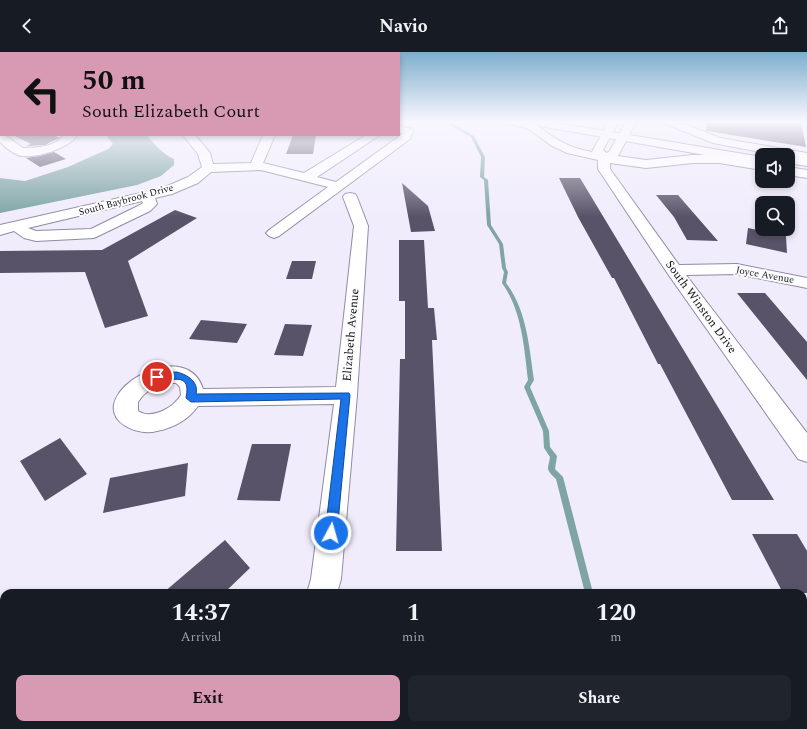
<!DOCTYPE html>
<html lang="en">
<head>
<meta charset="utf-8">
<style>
  :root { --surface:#171b24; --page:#20242c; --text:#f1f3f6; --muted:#9ea1a6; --accent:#d899b2 }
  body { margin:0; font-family:Spectral,serif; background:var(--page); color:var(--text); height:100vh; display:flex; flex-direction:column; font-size:15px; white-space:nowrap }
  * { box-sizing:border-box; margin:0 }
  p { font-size:13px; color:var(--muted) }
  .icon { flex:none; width:22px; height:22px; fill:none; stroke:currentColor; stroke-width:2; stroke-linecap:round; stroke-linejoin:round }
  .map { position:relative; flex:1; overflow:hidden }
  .drawer { position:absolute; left:0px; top:537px; width:807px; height:140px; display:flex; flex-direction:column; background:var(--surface); border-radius:12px 12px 0 0; box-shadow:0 2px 6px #0003 }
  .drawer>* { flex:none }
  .hud { position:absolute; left:0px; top:0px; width:400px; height:84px; box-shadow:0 2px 6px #0003; background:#d899b2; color:#111; overflow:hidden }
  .fabs { position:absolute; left:755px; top:96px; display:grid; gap:8px }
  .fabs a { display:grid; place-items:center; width:40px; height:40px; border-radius:8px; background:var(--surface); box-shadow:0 2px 6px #0003; font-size:20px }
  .pin { position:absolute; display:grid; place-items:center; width:34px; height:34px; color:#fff; margin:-17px; border:2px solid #fff; border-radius:50%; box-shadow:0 1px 4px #0007 }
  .me { position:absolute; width:44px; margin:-22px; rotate:6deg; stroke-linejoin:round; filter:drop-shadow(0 0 3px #0008) }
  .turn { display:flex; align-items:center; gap:14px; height:84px; padding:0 16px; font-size:18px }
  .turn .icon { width:52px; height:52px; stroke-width:2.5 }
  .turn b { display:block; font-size:28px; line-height:34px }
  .eta { display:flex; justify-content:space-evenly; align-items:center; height:68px; text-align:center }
  .eta b { font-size:24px; font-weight:700; line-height:28px }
  .primary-button { display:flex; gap:8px; margin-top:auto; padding:8px 16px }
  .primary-button a { flex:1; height:46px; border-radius:8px; background:var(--accent); color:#111; font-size:16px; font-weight:700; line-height:46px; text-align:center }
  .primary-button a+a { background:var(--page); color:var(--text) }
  header { display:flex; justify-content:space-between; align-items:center; height:52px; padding:0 16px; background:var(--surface); font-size:18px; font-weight:700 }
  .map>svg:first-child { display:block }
  .water { fill:#7ea4a4 }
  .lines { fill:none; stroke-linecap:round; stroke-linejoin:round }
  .stream { fill:#7ea4a4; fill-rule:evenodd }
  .building { fill:#595369 }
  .minor-casing { stroke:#908aa3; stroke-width:2 }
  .major-casing { stroke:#908aa3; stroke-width:2 }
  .minor { fill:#fff; fill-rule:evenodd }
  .major { fill:#fff; fill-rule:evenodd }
  .route { fill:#1a73e8; stroke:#114b97 }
  .labels { text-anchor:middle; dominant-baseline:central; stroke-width:4; stroke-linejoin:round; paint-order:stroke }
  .far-street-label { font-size:10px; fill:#13111a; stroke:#fcfcfc }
  .street-label { font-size:12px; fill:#13111a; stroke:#fcfcfc }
</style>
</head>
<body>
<header><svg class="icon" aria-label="back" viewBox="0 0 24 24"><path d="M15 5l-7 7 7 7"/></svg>Navio<svg class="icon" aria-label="share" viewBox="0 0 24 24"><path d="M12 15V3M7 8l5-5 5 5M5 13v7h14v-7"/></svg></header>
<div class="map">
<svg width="807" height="677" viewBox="0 0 807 677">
  <rect width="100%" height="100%" fill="#f0ecfc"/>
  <path class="water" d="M106,83H150L148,85C156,94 163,102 174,107V113L161,124L137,133L0,161V126L25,129L68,115L108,97L113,92Z"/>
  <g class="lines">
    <path class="stream" d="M449,70H451V71L474,84L485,105L484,125L488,128L491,173L503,192L506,216L508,220L506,231C527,258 529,295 534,328L530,335L549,379L550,395L557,404L555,417L563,425L593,541H585L556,427C545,417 548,418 550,405L544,396L543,379L524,335L528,328C524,295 522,259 502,231L504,220L502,216L499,192L487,173L484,128L480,125L481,105L471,85L448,72Z
      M644,673H654L655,677H645Z"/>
  </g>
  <path class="building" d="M707,70H801L806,95L707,79H706Z
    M13,83H53L59,86L45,93L26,94L31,92Z
    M293,83H316L313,102H286Z
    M54,100L66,107L40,115L26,106L40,104Z
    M559,126H580L774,448H732L660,312H658L614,226H612L578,165Z
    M402,131L428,154L435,179L411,180Z
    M656,143H678L718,189L687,188L674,165Z
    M175,158L197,166L128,209L148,264L105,276L85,220L0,221V199L102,198Z
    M748,176L786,184L787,201L746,192Z
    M399,188H424L428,256H434L437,288H432L442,499H396L400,307H405V249H399Z
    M292,209H316L312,227H286Z
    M737,241H765L807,290V328Z
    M201,268L247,272L237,291L189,287Z
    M285,272L312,273L303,304L274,303Z
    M60,386L87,422L45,449L20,409Z
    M252,392H291L280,449L237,448Z
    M188,411L185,444L103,461L110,426Z
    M752,482H797L807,499V541H783Z
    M225,488L250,516L224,541H163Z"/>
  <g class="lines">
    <g class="minor-casing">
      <path id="minor" d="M508,70C539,67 538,78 562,90C571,95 581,98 592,100L608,70H618L603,98L606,101L609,100L626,70H636L618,104L646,108L693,103H719L762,110V118L719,111H693L646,116L610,111V117L679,213L737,212L807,226V236L737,222L686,223L807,381V410L798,407L668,222L598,117V108L567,101L552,94L527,76L509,72Z
        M665,70H679L720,86L807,101V109L788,105V103H776L713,91L666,72Z
        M399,74L412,77L413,79L410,87L279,184L274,186L269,184L266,181L269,178L328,135L261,118L211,120L198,131L172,142L155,146L157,152L150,159L94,186L36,189L24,186L14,179L0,183V173L163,136L188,125L202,115L198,102L183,83H195L210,101L213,112L251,111L263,83H275L263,111L304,121L366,83H380L317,125L336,130L401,83L402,81L399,80ZM142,149L143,151L140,153L91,177L36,179L28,176Z
        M0,81L1,83H5L23,96C37,96 55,95 64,83H76V85C67,97 32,108 18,103C11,100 5,95 0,90Z
        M788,115L807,118V126L788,123Z
        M350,141L355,142L357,145L368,174L357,343L341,527L337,541H307L311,527L334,352L198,354C188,368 173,376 157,379C146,382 133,379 124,373C81,343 186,281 203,337L336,335L354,174L343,145L345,142ZM168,331H176L180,335L181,343C173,356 152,368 138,359V350C145,339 155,333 168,331Z
        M235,673H310L311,677H234Z"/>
    </g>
    <g class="major-casing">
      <path id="major" d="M529,70H551L762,105V113L534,73Z
        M788,103L807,106V114L788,111Z"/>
    </g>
    <use href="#minor" class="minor"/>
    <use href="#major" class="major"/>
  </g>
  <linearGradient id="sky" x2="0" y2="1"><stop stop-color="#7daecd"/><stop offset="0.42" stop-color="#f8f6fe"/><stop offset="1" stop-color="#f8f6fe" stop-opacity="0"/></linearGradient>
  <rect width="807" height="165" fill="url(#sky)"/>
  <path class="route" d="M177,320C188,323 199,330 196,342L349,341L350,343L337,481L335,485L331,487L327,485L325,481L341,347L191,350L186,346C193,313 161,336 153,325L157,321Z"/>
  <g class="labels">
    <g class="far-street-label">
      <text transform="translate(126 148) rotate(-15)">South Baybrook Drive</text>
      <text transform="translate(765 223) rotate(10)">Joyce Avenue</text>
    </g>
    <g class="street-label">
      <text transform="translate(701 255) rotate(54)">South Winston Drive</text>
      <text transform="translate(351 283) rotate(-85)">Elizabeth Avenue</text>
    </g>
  </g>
</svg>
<div class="fabs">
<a><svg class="icon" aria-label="sound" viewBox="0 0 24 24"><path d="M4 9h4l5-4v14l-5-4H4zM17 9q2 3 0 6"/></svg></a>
<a><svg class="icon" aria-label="search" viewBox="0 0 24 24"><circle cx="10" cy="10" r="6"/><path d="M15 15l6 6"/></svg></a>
</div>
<div class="pin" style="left:157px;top:325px;background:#d93025"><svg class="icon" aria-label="arrive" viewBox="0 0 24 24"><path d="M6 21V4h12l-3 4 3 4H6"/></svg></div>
<svg class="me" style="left:331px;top:481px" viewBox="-20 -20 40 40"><circle r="17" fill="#1a73e8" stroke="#fff" stroke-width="3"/><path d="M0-11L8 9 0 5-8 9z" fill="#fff"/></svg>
<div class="hud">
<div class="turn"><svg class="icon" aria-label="left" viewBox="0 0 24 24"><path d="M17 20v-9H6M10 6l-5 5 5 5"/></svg><div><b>50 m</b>South Elizabeth Court</div></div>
</div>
<section class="drawer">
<div class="eta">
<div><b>14:37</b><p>Arrival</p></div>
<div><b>1</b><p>min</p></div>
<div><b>120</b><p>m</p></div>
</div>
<div class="primary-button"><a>Exit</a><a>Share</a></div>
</section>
</div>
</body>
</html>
